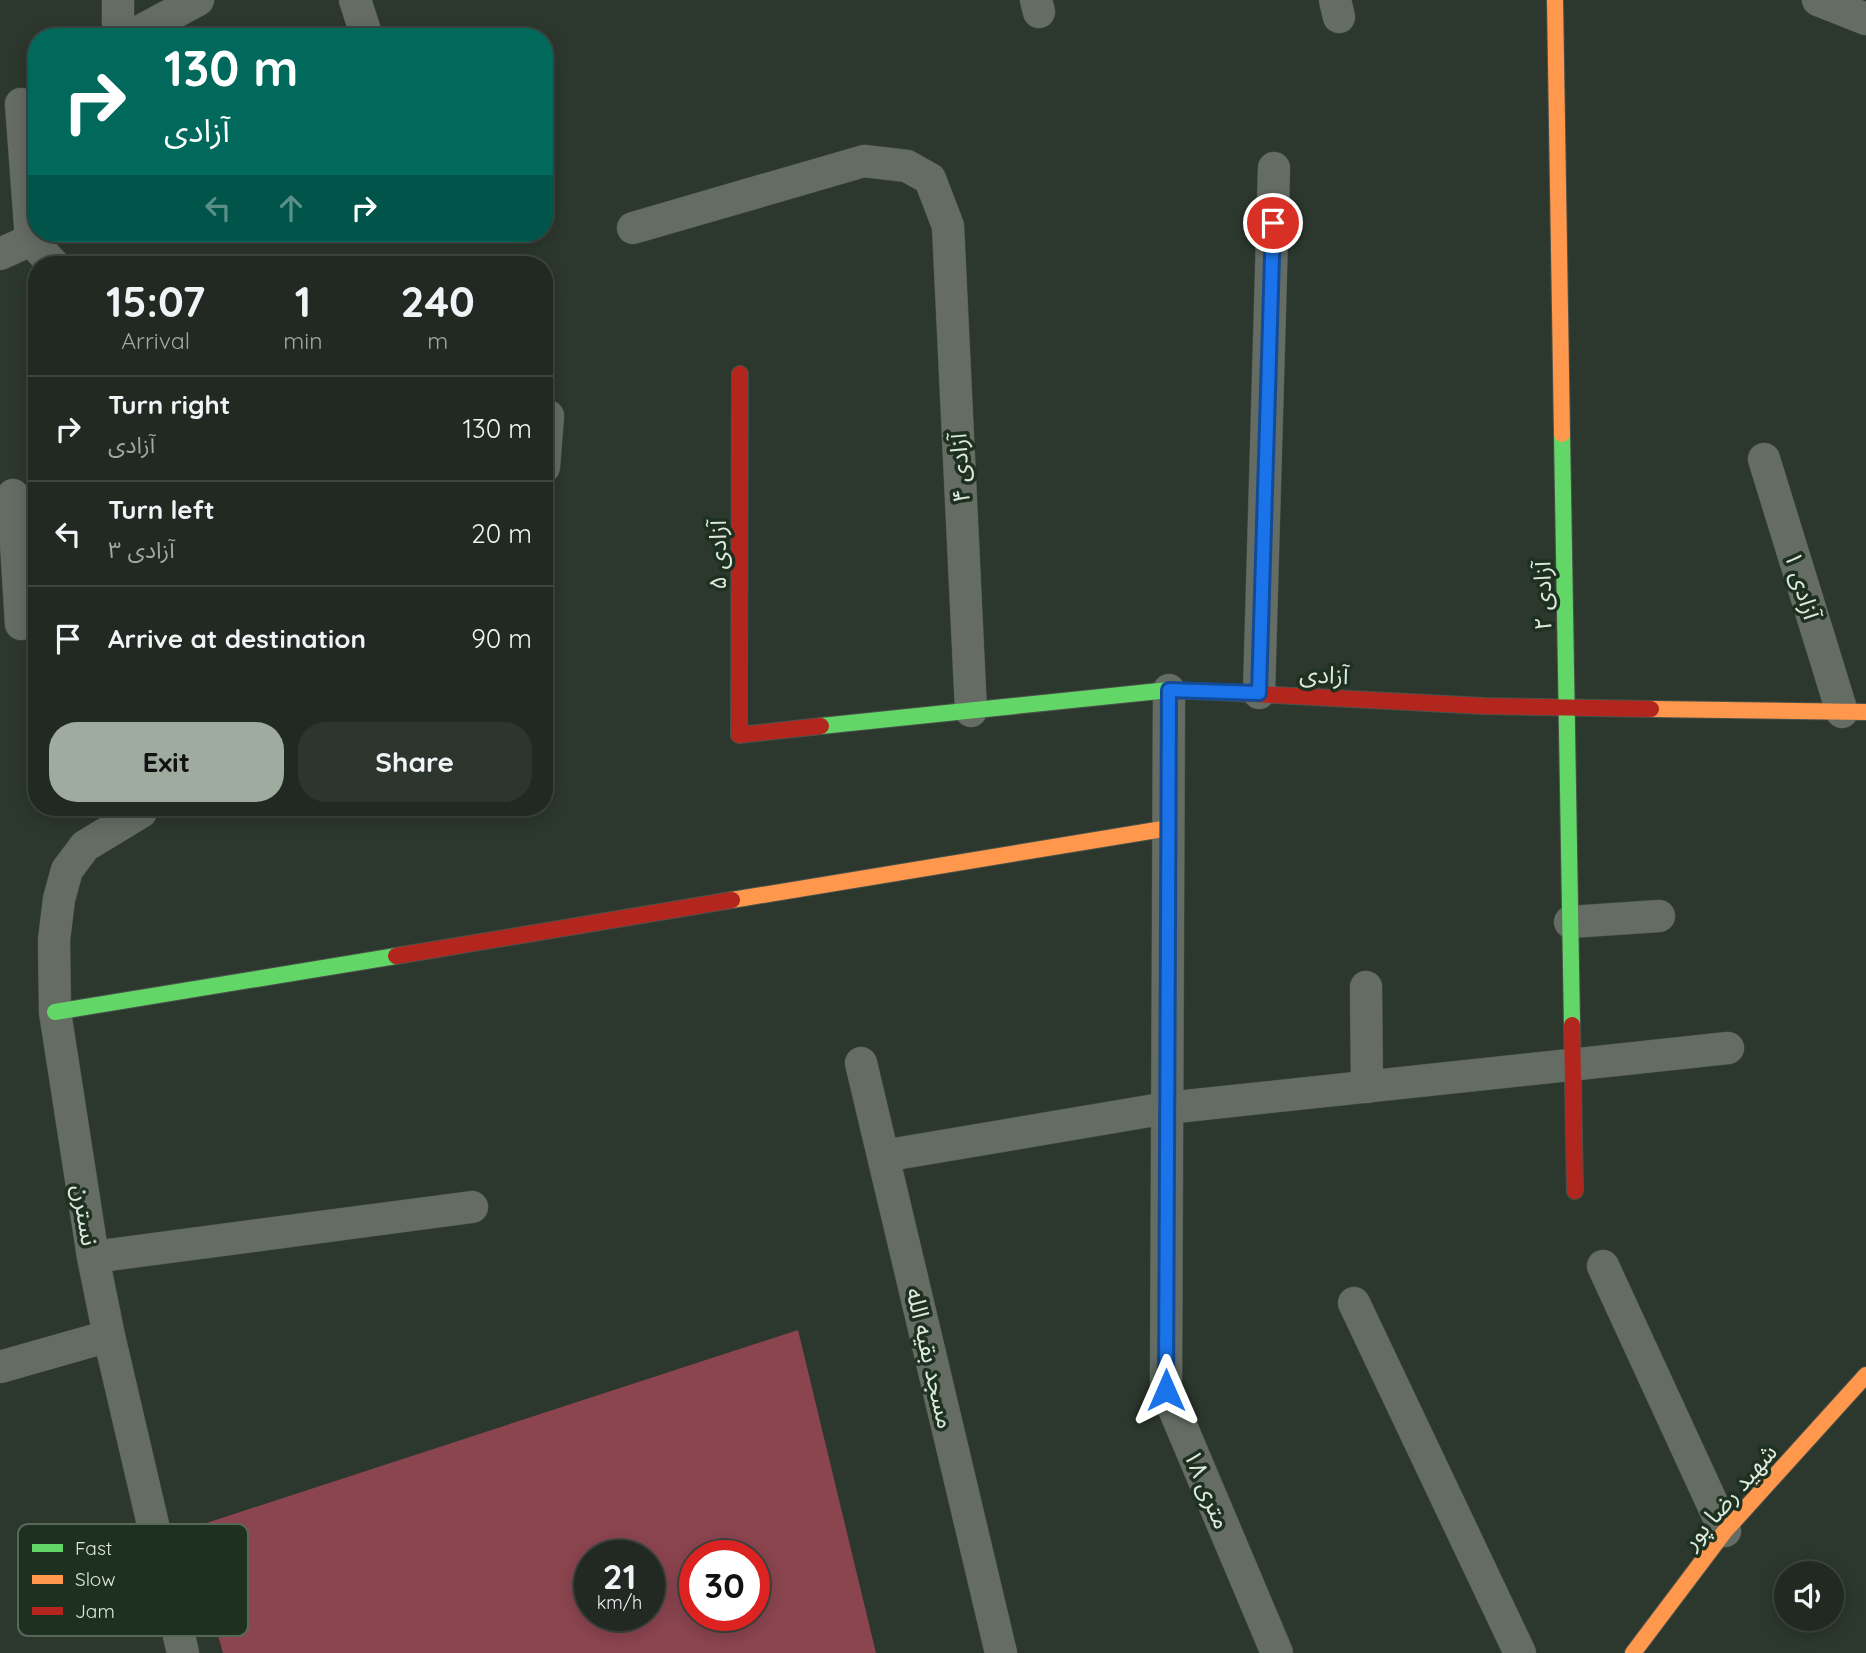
<!DOCTYPE html>
<html lang="en">
<head>
<meta charset="utf-8">
<style>
  :root { --surface:#212922; --page:#2d352f; --text:#f1f3f6; --muted:#a2a6a5; --line:#3e4540; --accent:#9fab9f }
  body { margin:0; font-family:Quicksand,"Noto Sans Arabic",sans-serif; background:var(--page); color:var(--text); height:100vh; display:flex; flex-direction:column; font-size:26px; white-space:nowrap }
  * { box-sizing:border-box; margin:0 }
  p { font-size:23px; color:var(--muted) }
  .icon { flex:none; width:38px; height:38px; fill:none; stroke:currentColor; stroke-width:2; stroke-linecap:round; stroke-linejoin:round }
  .map { position:relative; flex:1; overflow:hidden }
  .drawer { position:absolute; left:28px; top:256px; width:525px; height:560px; display:flex; flex-direction:column; background:var(--surface); border-radius:28px; box-shadow:0 4px 18px #0003,0 0 0 2px var(--line) }
  .drawer>* { flex:none }
  .hud { position:absolute; left:28px; top:28px; width:525px; height:214px; border-radius:28px; box-shadow:0 4px 18px #0003,0 0 0 2px var(--line); background:#00695c; color:#fff; overflow:hidden }
  .buttons { position:absolute; left:1774px; top:1561px; display:grid; gap:14px }
  .buttons a { display:grid; place-items:center; width:70px; height:70px; border-radius:50%; background:var(--surface); box-shadow:0 4px 18px #0003,0 0 0 2px var(--line); font-size:35px }
  .speed { position:absolute; left:574px; top:1540px; display:flex; gap:14px; font-size:35px; font-weight:700; text-align:center }
  .speed>* { display:grid; place-content:center; width:91px; height:91px; border-radius:50%; background:var(--surface); box-shadow:0 4px 18px #0003,0 0 0 2px var(--line); line-height:1 }
  .speed small { font-size:18px; font-weight:400 }
  .speed .limit { border:10px solid #d22; background:#fff; color:#111 }
  .pin { position:absolute; display:grid; place-items:center; width:60px; height:60px; color:#fff; margin:-30px; border:4px solid #fff; border-radius:50%; box-shadow:0 2px 7px #0007 }
  .me { position:absolute; width:77px; margin:-38px; rotate:0deg; stroke-linejoin:round; filter:drop-shadow(0 0 5px #0008) }
  .turn { display:flex; align-items:center; gap:24px; height:147px; padding:0 21px; font-size:32px }
  .turn .icon { width:91px; height:91px; stroke-width:2.5 }
  .turn b { display:block; font-size:49px; line-height:60px }
  .lanes { display:flex; align-items:center; height:66px; padding:0 21px; background:#0003; justify-content:center; gap:35px; direction:ltr }
  .lanes .off { opacity:.35 }
  .eta { display:flex; justify-content:space-evenly; align-items:center; height:119px; text-align:center }
  .eta b { font-size:42px; font-weight:800; line-height:49px }
  .primary-button { display:flex; gap:14px; margin-top:auto; padding:14px 21px }
  .primary-button a { flex:1; height:80px; border-radius:28px; background:var(--accent); color:#111; font-size:28px; font-weight:800; line-height:80px; text-align:center }
  .primary-button a+a { background:var(--page); color:var(--text) }
  ul { padding:0; list-style:none }
  li { display:flex; align-items:center; gap:21px; height:105px; padding:0 21px; border-top:2px solid var(--line) }
  li div { flex:1 }
  li b { display:block; font-size:26px }
  li em { font-style:normal }
  .map>svg:first-child { display:block }
  .forest { fill:#8b454f; fill-rule:evenodd }
  .lines { fill:none; stroke-linecap:round; stroke-linejoin:round }
  .street-casing { stroke:#4a524a; stroke-width:33 }
  .fast-casing { stroke:#4a524a; stroke-width:18 }
  .slow-casing { stroke:#4a524a; stroke-width:18 }
  .jam-casing { stroke:#4a524a; stroke-width:18 }
  .street { stroke:#646c64; stroke-width:32 }
  .fast { stroke:#63d668; stroke-width:16 }
  .slow { stroke:#ff974d; stroke-width:16 }
  .jam { stroke:#b3261e; stroke-width:16 }
  .route-casing { stroke:#114b97; stroke-width:18 }
  .route { stroke:#1a73e8; stroke-width:12 }
  .labels { text-anchor:middle; dominant-baseline:central; stroke-width:7; stroke-linejoin:round; paint-order:stroke }
  .street-label { font-size:24px; fill:#dde9dd; stroke:#1e3120 }
  .key { fill:#1e3120; stroke:#576859; stroke-width:2 }
  .key-label { font-size:19px; fill:#dde9dd }
</style>
</head>
<body>
<div class="map">
<svg width="1866" height="1653" viewBox="0 0 1866 1653">
  <rect width="100%" height="100%" fill="#2c372d"/>
  <path class="forest" d="M798,1330L876,1653H223L188,1529ZM590,1556H649V1615H590ZM695,1556H754V1615H695Z"/>
  <g class="lines">
    <g class="street-casing">
      <path id="street" d="M118,0V37
        M355,0L367,37
        M1036,0L1039,12
        M1335,0L1339,17
        M1818,0L1866,19
        M129,37L198,0
        M21,104L31,240L53,264
        M633,228L864,161L907,166L930,179L948,226L971,711
        M0,254L31,240
        M1764,459L1842,712
        M544,467L548,416
        M13,495L21,624
        M1169,690L1166,1390L1277,1653
        M1259,693L1274,168
        M142,807L141,812L85,846L67,870L59,899L54,940L55,1012L93,1257L109,1336L183,1653
        M1570,922L1659,916
        M1366,987L1367,1087
        M861,1063L1001,1653
        M883,1156L1167,1108L1728,1048
        M93,1257L472,1207
        M1603,1266L1725,1531
        M1354,1303L1520,1653
        M0,1367L109,1336"/>
    </g>
    <g class="fast-casing">
      <path id="fast" d="M1562,434L1572,1025
        M821,726L1169,690L1217,692
        M55,1012L396,956"/>
    </g>
    <g class="slow-casing">
      <path id="slow" d="M1555,0L1562,434
        M1651,709L1866,712
        M732,900L1169,828
        M1633,1653L1725,1531L1866,1375"/>
    </g>
    <g class="jam-casing">
      <path id="jam" d="M740,374L739,735L821,726
        M1217,692L1484,706L1651,709
        M396,956L732,900
        M1572,1025L1575,1191"/>
    </g>
    <use href="#street" class="street"/>
    <use href="#fast" class="fast"/>
    <use href="#slow" class="slow"/>
    <use href="#jam" class="jam"/>
  </g>
  <g class="lines">
    <g class="route-casing">
      <path id="route" d="M1166,1390L1169,690L1259,693L1273,223"/>
    </g>
    <use href="#route" class="route"/>
  </g>
  <g class="labels">
    <g class="street-label">
      <text transform="translate(959 468) rotate(-93)">آزادی ۴</text>
      <text transform="translate(717 555) rotate(-90)">آزادی ۵</text>
      <text transform="translate(1803 585) rotate(73)">آزادی ۱</text>
      <text transform="translate(1542 596) rotate(-91)">آزادی ۲</text>
      <text transform="translate(1324 674) rotate(3)">آزادی</text>
      <text transform="translate(86 1215) rotate(81)">نسترن</text>
      <text transform="translate(931 1358) rotate(77)">مسجد بقیه الله</text>
      <text transform="translate(1208 1489) rotate(67)">۱۸ متری</text>
      <text transform="translate(1729 1496) rotate(-49)">شهید رضا پور</text>
    </g>
  </g>
  <rect x="18" y="1524" width="230" height="112" rx="10" class="key"/>
  <rect x="32" y="1544" width="31" height="8" fill="#63d668"/>
  <rect x="32" y="1575" width="31" height="9" fill="#ff974d"/>
  <rect x="32" y="1607" width="31" height="8" fill="#b3261e"/>
  <g class="key-label">
    <text x="75" y="1555">Fast</text>
    <text x="75" y="1586">Slow</text>
    <text x="75" y="1618">Jam</text>
  </g>
</svg>
<div class="buttons">
<a><svg class="icon" aria-label="sound" viewBox="0 0 24 24"><path d="M4 9h4l5-4v14l-5-4H4zM17 9q2 3 0 6"/></svg></a>
</div>
<div class="speed"><div>21<small>km/h</small></div><div class="limit">30</div></div>
<div class="pin" style="left:1273px;top:223px;background:#d93025"><svg class="icon" aria-label="arrive" viewBox="0 0 24 24"><path d="M6 21V4h12l-3 4 3 4H6"/></svg></div>
<svg class="me" style="left:1166px;top:1390px" viewBox="-20 -20 40 40"><path d="M0-17L14 15 0 8-14 15z" fill="#1a73e8" stroke="#fff" stroke-width="4"/></svg>
<div class="hud">
<div class="turn"><svg class="icon" aria-label="right" viewBox="0 0 24 24"><path d="M7 20v-9h11M14 6l5 5-5 5"/></svg><div><b>130 m</b>آزادی</div></div>
<div class="lanes"><svg class="icon off" aria-label="left" viewBox="0 0 24 24"><path d="M17 20v-9H6M10 6l-5 5 5 5"/></svg><svg class="icon off" aria-label="ahead" viewBox="0 0 24 24"><path d="M12 20V5M6 11l6-6 6 6"/></svg><svg class="icon" aria-label="right" viewBox="0 0 24 24"><path d="M7 20v-9h11M14 6l5 5-5 5"/></svg></div>
</div>
<section class="drawer">
<div class="eta">
<div><b>15:07</b><p>Arrival</p></div>
<div><b>1</b><p>min</p></div>
<div><b>240</b><p>m</p></div>
</div>
<ul>
<li><svg class="icon" aria-label="right" viewBox="0 0 24 24"><path d="M7 20v-9h11M14 6l5 5-5 5"/></svg><div><b>Turn right</b><p>آزادی</p></div><em>130 m</em></li>
<li><svg class="icon" aria-label="left" viewBox="0 0 24 24"><path d="M17 20v-9H6M10 6l-5 5 5 5"/></svg><div><b>Turn left</b><p>آزادی ۳</p></div><em>20 m</em></li>
<li><svg class="icon" aria-label="arrive" viewBox="0 0 24 24"><path d="M6 21V4h12l-3 4 3 4H6"/></svg><div><b>Arrive at destination</b></div><em>90 m</em></li>
</ul>
<div class="primary-button"><a>Exit</a><a>Share</a></div>
</section>
</div>
</body>
</html>
